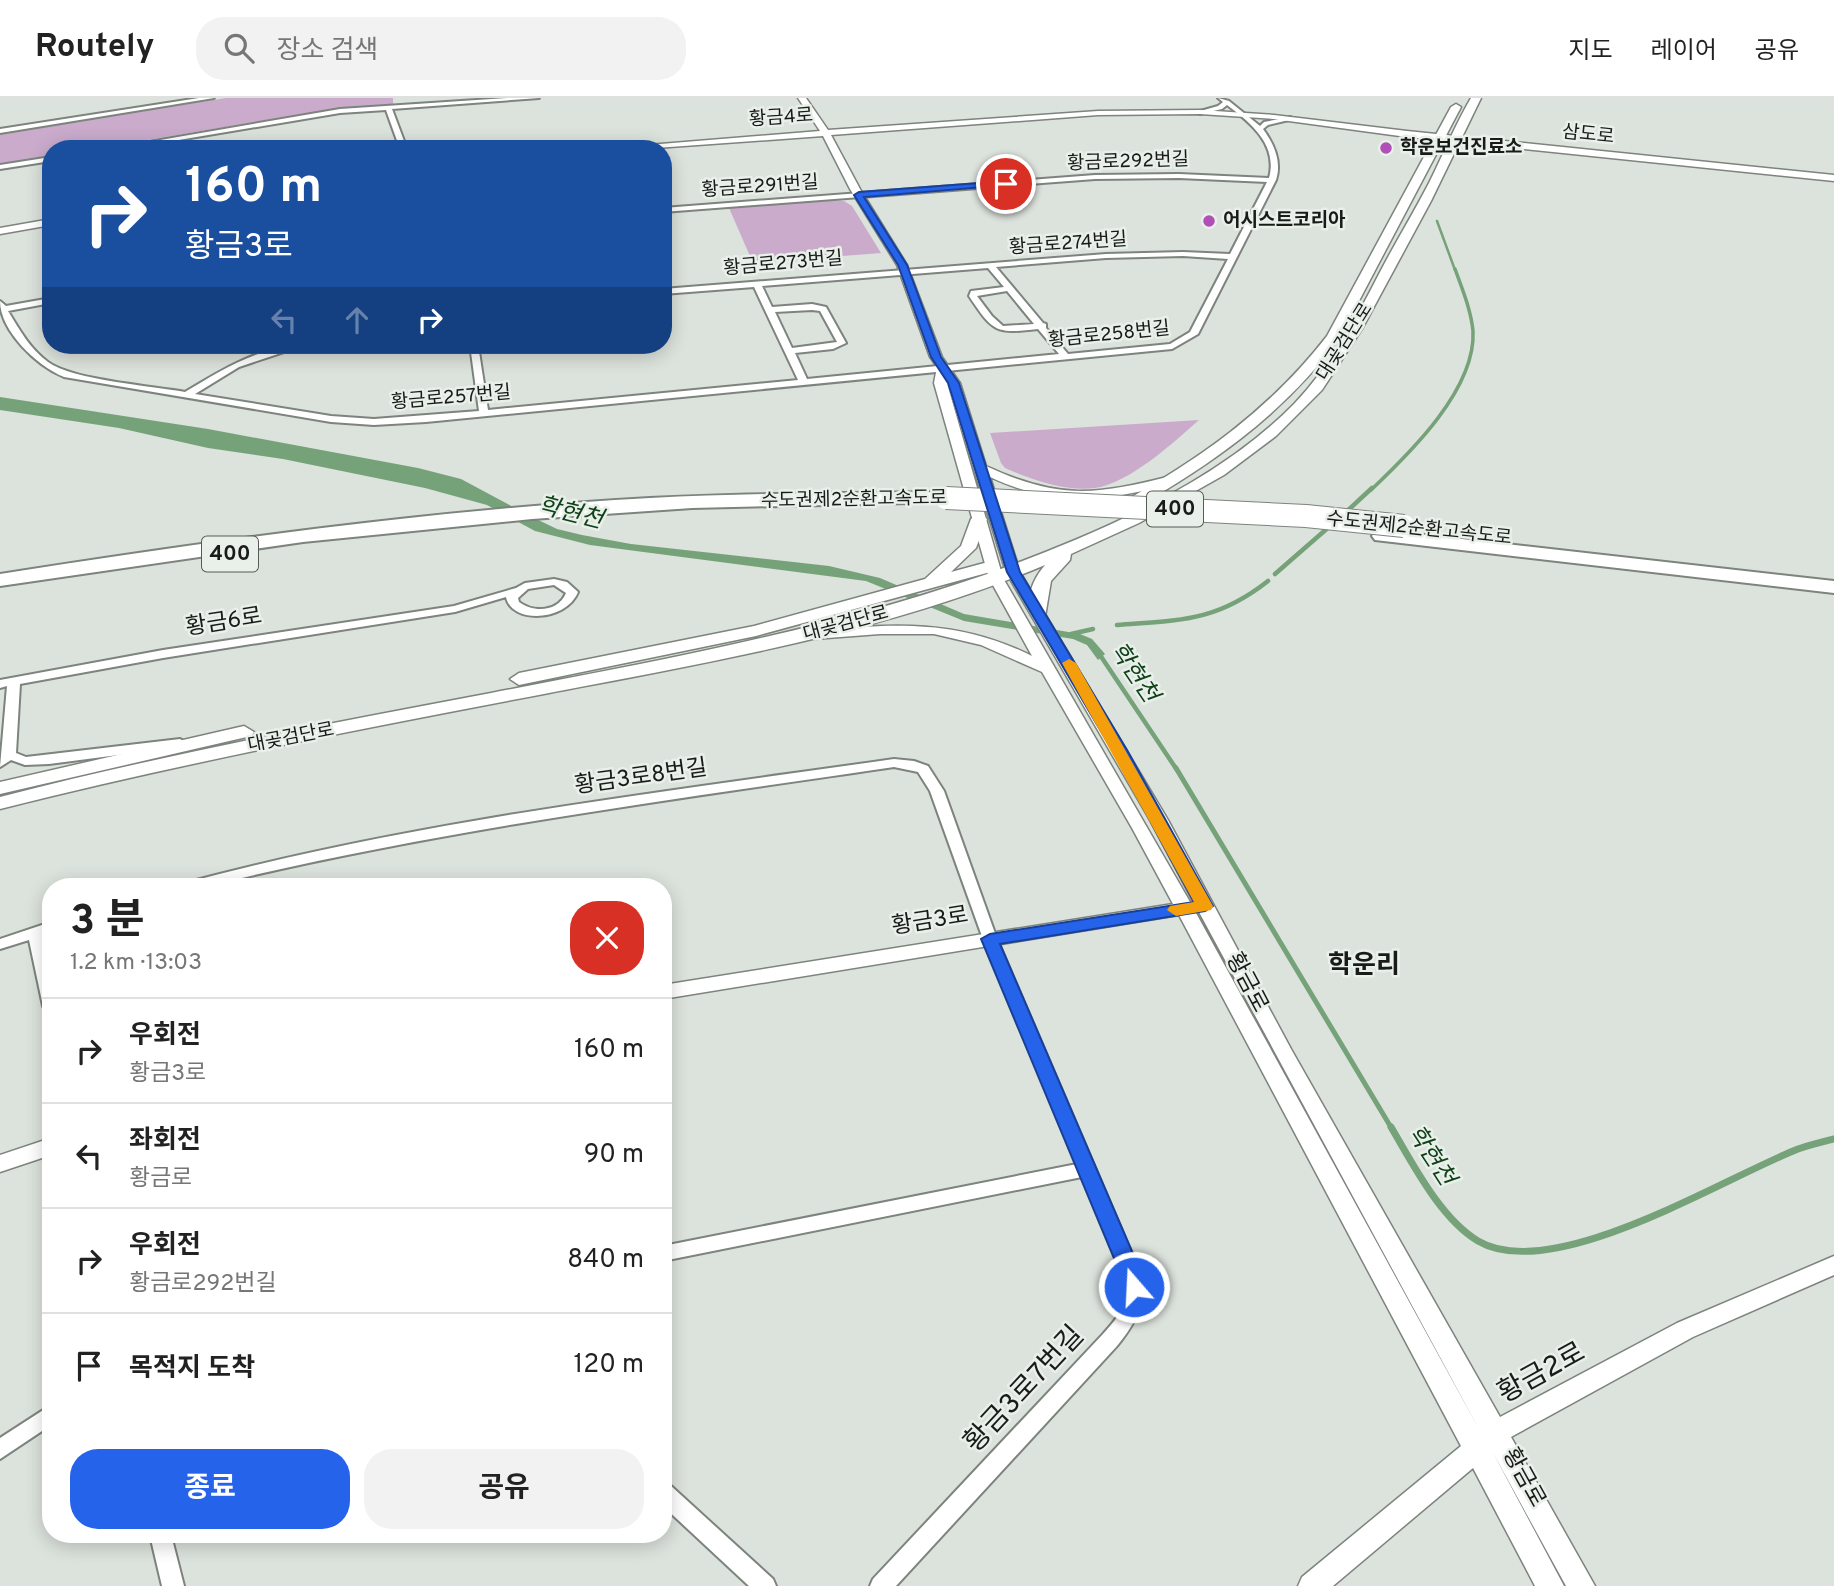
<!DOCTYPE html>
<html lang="ko">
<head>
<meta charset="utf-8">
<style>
  :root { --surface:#fff; --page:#f2f2f2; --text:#222; --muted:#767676; --line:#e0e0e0; --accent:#2563eb }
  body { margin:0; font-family:Overpass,"Noto Sans KR",sans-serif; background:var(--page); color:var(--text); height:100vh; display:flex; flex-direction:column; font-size:26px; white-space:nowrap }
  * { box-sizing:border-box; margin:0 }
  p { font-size:23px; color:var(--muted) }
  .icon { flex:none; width:38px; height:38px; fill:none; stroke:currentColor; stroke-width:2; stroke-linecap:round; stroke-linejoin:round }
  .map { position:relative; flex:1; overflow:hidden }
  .panel { position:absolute; left:42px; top:780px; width:630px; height:665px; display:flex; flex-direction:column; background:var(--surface); border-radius:28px; box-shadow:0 4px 18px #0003 }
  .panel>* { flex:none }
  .top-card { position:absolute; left:42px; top:42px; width:630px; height:214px; border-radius:28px; box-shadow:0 4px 18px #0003; background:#1a4fa0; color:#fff; overflow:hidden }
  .pin { position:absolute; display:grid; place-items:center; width:60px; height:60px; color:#fff; margin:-30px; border:4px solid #fff; border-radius:50%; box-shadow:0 2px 7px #0007 }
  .me { position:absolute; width:77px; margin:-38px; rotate:341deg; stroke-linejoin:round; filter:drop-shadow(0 0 5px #0008) }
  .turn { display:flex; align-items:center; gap:24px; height:147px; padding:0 28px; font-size:32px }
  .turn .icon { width:91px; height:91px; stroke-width:2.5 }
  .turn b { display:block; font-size:49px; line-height:60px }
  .lanes { display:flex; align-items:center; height:66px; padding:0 28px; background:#0003; justify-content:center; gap:35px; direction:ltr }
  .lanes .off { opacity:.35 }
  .round { display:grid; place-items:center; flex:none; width:74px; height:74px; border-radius:28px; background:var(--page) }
  .overview { display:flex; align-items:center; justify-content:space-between; height:119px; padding:0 28px }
  h1 { font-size:42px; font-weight:700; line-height:52px }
  .button { display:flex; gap:14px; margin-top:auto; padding:14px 28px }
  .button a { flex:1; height:80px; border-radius:28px; background:var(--accent); color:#fff; font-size:28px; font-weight:700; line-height:80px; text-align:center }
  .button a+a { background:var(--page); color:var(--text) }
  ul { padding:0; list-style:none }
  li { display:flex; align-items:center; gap:21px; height:105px; padding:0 28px; border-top:2px solid var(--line) }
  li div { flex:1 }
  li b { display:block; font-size:26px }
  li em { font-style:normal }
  header { display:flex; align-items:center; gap:42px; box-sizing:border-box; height:98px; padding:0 35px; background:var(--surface); border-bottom:2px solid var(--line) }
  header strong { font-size:33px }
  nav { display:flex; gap:38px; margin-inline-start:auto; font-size:24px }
  .search { width:490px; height:63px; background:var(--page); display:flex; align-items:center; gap:18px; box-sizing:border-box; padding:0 24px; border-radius:28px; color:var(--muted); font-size:26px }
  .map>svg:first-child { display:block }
  .green { fill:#caabcc }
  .water { fill:#76a27a }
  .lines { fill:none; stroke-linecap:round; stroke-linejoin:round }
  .stream-far4 { stroke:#76a27a; stroke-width:2.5 }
  .stream-far3 { stroke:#76a27a; stroke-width:3.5 }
  .stream-far2 { stroke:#76a27a; stroke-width:4.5 }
  .stream-far1 { stroke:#76a27a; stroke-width:5 }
  .stream { stroke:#76a27a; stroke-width:7 }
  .minor-casing { stroke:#7d837d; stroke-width:4 }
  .tertiary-casing { stroke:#7d837d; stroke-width:3 }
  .secondary-casing { stroke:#7d837d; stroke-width:3 }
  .motorway-casing { stroke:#7d837d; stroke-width:4 }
  .minor { fill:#fff; fill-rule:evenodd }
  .tertiary { fill:#fff; fill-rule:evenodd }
  .secondary { fill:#fff; fill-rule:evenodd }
  .motorway { fill:#fff; fill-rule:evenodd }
  .motorway-bridge-casing { stroke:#7d837d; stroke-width:24; stroke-linecap:butt }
  .motorway-bridge { stroke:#fff; stroke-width:22 }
  .route { fill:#2563eb; stroke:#184099; stroke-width:2 }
  .slow { fill:#f59e0b }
  .poi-dot { fill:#af4fb7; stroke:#e9efe9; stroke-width:2.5 }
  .labels { text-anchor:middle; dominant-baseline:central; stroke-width:5; stroke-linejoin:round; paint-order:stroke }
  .far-street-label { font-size:19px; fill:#191b19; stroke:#e9efe9 }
  .far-poi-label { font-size:19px; font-weight:bold; fill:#191b19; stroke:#e9efe9; text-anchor:start }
  .shield { fill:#e9efe9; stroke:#575b57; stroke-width:2 }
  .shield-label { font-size:21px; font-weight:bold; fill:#191b19 }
  .street-label { font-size:23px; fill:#191b19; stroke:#e9efe9 }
  .water-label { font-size:24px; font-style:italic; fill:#10421a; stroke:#e9efe9 }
  .quarter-label { font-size:26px; font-weight:bold; fill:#191b19; stroke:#e9efe9 }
  .near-street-label { font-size:28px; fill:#191b19; stroke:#e9efe9 }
</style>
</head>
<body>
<header>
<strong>Routely</strong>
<div class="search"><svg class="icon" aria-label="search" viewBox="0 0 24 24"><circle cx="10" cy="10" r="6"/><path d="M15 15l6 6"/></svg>장소 검색</div>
<nav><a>지도</a><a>레이어</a><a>공유</a></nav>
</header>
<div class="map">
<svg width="1834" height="1488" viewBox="0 0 1834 1488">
  <rect width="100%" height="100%" fill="#dce2dc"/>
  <path class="green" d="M226,0H393V7L322,13L92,51H51V58L0,66V35Z
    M830,102L844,103L852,108L881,155L753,165L729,110Z
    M1199,322C1174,344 1130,385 1095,390C1067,394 1030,381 1005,370L1001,365L990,335Z"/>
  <path class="water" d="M0,299L208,331L418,370L461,381L532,419L557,431L582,437L631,446L829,468L880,480L964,516L1080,536L1092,541L1105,556L1098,562L1087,547L1073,541L964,523L866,483L590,447L535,433L487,407L425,390L283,361L208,350L119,330L0,312Z"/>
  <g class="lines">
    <path class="stream-far4" d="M1437,123L1455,172"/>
    <path class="stream-far3" d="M1371,392C1410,355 1476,291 1473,233C1471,212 1462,190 1455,171"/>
    <path class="stream-far2" d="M1345,415L1372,390
      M1275,476L1330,428
      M1117,527C1180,522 1216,524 1268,483
      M1071,536L1093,531
      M1098,554L1177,672"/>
    <path class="stream-far1" d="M1176,670L1392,1031"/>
    <path class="stream" d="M1391,1029C1413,1066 1440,1120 1478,1143C1552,1187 1724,1080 1798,1051C1810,1047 1822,1044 1834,1041"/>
    <g class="minor-casing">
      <path id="minor" d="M199,0H214L0,35V31Z
        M507,0H539L392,11L407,51H400L386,12L340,15L125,51H108L340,11Z
        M1218,0L1229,3L1260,28L1264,24L1290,19L1293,21L1268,27L1263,31C1274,46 1282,64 1276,82L1198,236L1172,251L426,324L374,327L331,324L64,279C37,268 0,233 0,203L6,208L51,200V205L8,213C19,231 30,251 48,264C73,282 151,288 185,294C221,272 262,247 305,247L239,269L195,296L331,318L374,321L479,313L470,247H478L488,312L798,282L754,189L663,196V191L1106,156L1183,154L1230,156L1267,84L1179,80L1095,81L663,114V110L1095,77L1179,76L1269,80C1278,47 1251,25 1227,7L1222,11L1200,16L1197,14L1218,8L1223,4ZM1183,158L1228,161L1190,234L1170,246L1068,256L1046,230V226L1043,225L996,169L1106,160ZM988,170L1004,189L971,193L969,198C993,234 995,236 1038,231L1059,256L807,281L795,255L833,251L846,245L826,209L812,206L772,209L762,188ZM1007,193L1034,226L1003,228L992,218L977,198ZM812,212L820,213L837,244L792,250L775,214Z
        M51,59V63L0,71V67Z
        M554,481L567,484L578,494C566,524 511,526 506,499L455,514L163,560L20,586L16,655L26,659L180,641L186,645L180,649L49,666L25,667L11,662L0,669L7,588L0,590V582L163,552L454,508L516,490L525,485ZM554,487L566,495C558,514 534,515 519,504L518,500L528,491Z
        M894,661L914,663L928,668L944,693L997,841L1136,1165C1146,1203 1141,1218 1117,1248L896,1488H870L873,1481L1103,1236C1110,1228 1119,1219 1122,1209C1131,1178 1094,1109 1082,1079L663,1163V1148L1077,1066L983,841L930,693L918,674L894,669C663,703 431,733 204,789H179L181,786C414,723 656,695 894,661Z
        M51,824V834L43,837L51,871V913L45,912L43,908L29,842L0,851V841Z
        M51,1307V1327L0,1361V1340Z
        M663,1384L670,1387L773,1481L776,1488H749L663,1408Z
        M150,1437H171L184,1488H162Z"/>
    </g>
    <g class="tertiary-casing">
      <path id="tertiary" d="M798,0H806L828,32L1098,13L1200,12L1274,17L1407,33L1834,77V83L1407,39L1274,21L1200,16L1098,17L831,37L860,91L907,167L942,259L960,285L986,368C1059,402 1096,397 1171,378L1177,382L1176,385C1108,403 1056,410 990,379L1020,474L1168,722L1291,951L1500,1319L1677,1225L1834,1158V1177L1693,1239L1511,1339L1595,1488H1566L1492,1353L1564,1488H1535L1473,1370L1333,1488H1298L1302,1479L1461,1348L1179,817L663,901V887L1173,806L1132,730L1042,574L981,547L934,536H880L814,541L807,537L814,533C894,525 958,521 1032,558L989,480L934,285L937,269L930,259L897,167L850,91L823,38L642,51H599L820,33ZM946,282L1006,474L1150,722L1193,803L1190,804L1003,480ZM1199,814L1480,1333L1196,815Z
        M51,121V127L0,136V130Z
        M51,1040V1057L0,1074V1057Z"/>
    </g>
    <g class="secondary-casing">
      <path id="secondary" d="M1471,0H1481L1431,103L1362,231L1322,292L1276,338L1224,377L1139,425L1071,456L1070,462L1051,483L1045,519H1033C1024,501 1033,481 1045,467C889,533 716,563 549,595C365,630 182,665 0,711V699C162,657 326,626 491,595C689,557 888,521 1075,442C1153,409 1234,367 1294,306C1331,267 1355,223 1379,176C1395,145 1413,116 1429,85C1443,57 1455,27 1471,0Z
        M1456,6L1461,9L1340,239C1284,317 1208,369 1126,415H1114L1112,412L1114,409C1197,363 1269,313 1327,238L1451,9Z
        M979,416L987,421L976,450L951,474L988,464L996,469L994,473L756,538L519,587L510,581L519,575L754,528L925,481L961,448L971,421Z
        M244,628L254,634L251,638L0,696V684Z"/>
    </g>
    <g class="motorway-casing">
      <path id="motorway" d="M946,394L953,396L956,400L953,404L692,410L532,421L303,444L0,488V476C216,442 432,412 650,400C749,395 847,395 946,394Z
        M1382,432L1834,483V495L1375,442L1372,438L1375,434Z"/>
    </g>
    <use href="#minor" class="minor"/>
    <use href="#tertiary" class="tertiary"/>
    <use href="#secondary" class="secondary"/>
    <use href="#motorway" class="motorway"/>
    <g class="motorway-bridge-casing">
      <path id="motorway-bridge" d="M946,400L1306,418L1404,428"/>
    </g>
    <use href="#motorway-bridge" class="motorway-bridge"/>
  </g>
  <path class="route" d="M1006,83L1009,87L864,99L907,167L941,259L959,285L1020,474L1127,652L1213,808L1205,813L1000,846L1137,1165L1144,1189L1141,1196L1134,1198L1126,1196L1116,1165L981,841L990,836L1194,804L1112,652L1007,474L948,285L931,259L898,167L854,97L859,94Z"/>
  <path class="slow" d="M1069,561L1076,565L1213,808L1211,812L1176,818L1167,812L1170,808L1194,804L1062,565Z"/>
  <g class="poi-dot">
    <circle cx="1386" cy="50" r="7"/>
    <circle cx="1209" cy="123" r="7"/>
  </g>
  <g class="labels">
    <g class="far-street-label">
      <text transform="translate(781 20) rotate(-4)">황금4로</text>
      <text transform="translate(1588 37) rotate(6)">삼도로</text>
      <text transform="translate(1128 64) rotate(-2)">황금로292번길</text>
      <text transform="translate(760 89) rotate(-4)">황금로291번길</text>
      <text transform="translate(1068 146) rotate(-4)">황금로274번길</text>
      <text transform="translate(783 166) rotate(-5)">황금로273번길</text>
      <text transform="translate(1109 237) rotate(-6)">황금로258번길</text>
      <text transform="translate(1345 244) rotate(-58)">대곶검단로</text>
      <text transform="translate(451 300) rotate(-5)">황금로257번길</text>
      <text transform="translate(854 402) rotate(-1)">수도권제2순환고속도로</text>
      <text transform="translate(1419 431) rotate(6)">수도권제2순환고속도로</text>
      <text transform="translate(846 526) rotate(-15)">대곶검단로</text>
      <text transform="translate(291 640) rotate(-11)">대곶검단로</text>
    </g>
    <g class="far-poi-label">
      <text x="1400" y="50">학운보건진료소</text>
      <text x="1223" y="123">어시스트코리아</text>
    </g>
    <g class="shield">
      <rect x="1147" y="393.5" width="56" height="35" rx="5"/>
      <rect x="202" y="438.5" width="56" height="35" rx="5"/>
    </g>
    <g class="shield-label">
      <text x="1175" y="411">400</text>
      <text x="230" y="456">400</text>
    </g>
    <g class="street-label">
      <text transform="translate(224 525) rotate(-9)">황금6로</text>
      <text transform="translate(641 680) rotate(-8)">황금3로8번길</text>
      <text transform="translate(930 824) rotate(-9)">황금3로</text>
      <text transform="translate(1246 885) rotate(62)">황금로</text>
      <text transform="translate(1523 1380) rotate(61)">황금로</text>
    </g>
    <g class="water-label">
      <text transform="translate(570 416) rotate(14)">학현천</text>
      <text transform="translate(1133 575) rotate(56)">학현천</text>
      <text transform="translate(1430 1058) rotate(57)">학현천</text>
    </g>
    <g class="quarter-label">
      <text x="1364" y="868">학운리</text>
    </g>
    <g class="near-street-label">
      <text transform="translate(1542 1276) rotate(-29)">황금2로</text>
      <text transform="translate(1025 1292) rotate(-47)">황금3로7번길</text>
    </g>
  </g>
</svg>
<div class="pin" style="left:1006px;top:86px;background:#d93025"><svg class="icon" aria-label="arrive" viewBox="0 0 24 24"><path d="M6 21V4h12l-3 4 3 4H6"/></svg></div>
<svg class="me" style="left:1134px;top:1189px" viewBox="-20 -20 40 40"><circle r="17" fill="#2563eb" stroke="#fff" stroke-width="3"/><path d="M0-11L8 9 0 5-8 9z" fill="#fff"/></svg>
<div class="top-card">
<div class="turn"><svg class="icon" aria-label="right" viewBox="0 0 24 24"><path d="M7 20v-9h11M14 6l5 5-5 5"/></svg><div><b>160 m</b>황금3로</div></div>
<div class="lanes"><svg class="icon off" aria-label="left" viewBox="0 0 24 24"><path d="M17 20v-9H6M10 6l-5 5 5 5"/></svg><svg class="icon off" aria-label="ahead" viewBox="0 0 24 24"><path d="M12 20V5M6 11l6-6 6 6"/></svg><svg class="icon" aria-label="right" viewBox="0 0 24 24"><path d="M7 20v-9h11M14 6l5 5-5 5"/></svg></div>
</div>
<section class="panel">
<div class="overview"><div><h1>3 분</h1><p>1.2 km · 13:03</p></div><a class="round" style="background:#d93025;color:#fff"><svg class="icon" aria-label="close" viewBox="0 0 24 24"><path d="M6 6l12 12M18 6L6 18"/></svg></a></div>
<ul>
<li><svg class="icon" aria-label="right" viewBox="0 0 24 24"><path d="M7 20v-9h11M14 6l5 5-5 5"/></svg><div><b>우회전</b><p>황금3로</p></div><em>160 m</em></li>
<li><svg class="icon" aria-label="left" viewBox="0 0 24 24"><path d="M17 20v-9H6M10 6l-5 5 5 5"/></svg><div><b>좌회전</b><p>황금로</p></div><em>90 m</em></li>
<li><svg class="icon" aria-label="right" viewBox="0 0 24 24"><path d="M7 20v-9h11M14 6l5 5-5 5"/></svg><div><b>우회전</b><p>황금로292번길</p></div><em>840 m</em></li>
<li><svg class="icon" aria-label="arrive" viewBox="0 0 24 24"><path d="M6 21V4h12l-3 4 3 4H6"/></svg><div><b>목적지 도착</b></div><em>120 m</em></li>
</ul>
<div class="button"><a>종료</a><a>공유</a></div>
</section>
</div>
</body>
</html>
